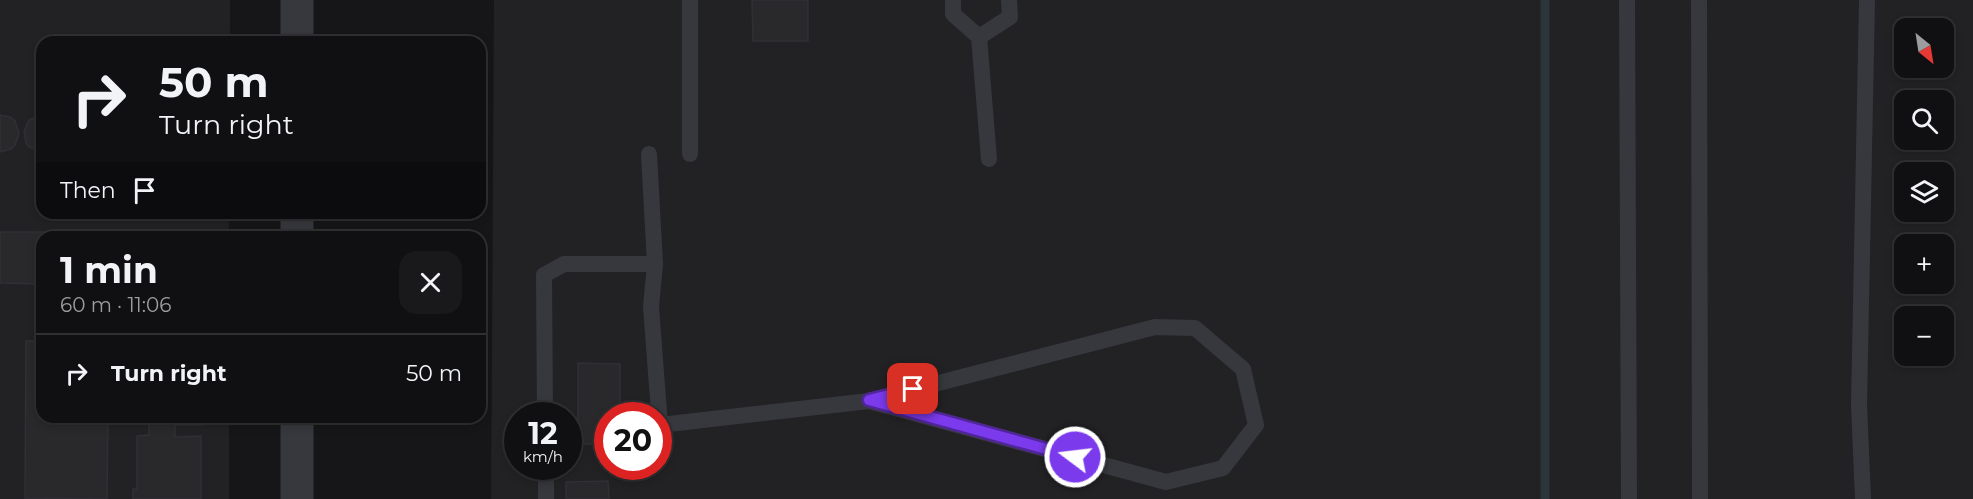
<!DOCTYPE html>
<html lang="en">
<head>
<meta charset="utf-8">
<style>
  :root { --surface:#101012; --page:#19191b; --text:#f1f3f6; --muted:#9c9d9f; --line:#303032 }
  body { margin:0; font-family:Montserrat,sans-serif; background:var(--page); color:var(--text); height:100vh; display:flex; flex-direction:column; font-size:22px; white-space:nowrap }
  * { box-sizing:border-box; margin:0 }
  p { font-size:20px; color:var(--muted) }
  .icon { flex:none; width:33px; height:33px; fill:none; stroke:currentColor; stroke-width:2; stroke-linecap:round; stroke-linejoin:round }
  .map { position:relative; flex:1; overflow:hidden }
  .side { position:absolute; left:36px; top:231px; width:450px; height:192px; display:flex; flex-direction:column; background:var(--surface); border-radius:18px; box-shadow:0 3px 9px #0003,0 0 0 2px var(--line) }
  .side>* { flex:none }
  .top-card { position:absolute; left:36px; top:36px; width:450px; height:183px; border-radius:18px; box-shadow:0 3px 9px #0003,0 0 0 2px var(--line); background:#101012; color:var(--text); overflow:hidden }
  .needle { width:39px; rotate:150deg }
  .fabs { position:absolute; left:1894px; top:18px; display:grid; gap:12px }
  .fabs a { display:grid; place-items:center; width:60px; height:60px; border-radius:12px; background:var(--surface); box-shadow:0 3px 9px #0003,0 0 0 2px var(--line); font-size:30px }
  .speed { position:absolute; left:504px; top:402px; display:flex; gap:12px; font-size:30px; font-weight:700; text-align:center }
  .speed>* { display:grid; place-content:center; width:78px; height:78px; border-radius:50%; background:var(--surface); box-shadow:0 3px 9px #0003,0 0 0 2px var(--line); line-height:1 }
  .speed small { font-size:15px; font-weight:400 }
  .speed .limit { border:9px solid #d22; background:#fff; color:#111 }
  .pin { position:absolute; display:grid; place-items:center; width:51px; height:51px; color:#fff; margin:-26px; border-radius:12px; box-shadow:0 3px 9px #0006 }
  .me { position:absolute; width:66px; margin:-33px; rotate:285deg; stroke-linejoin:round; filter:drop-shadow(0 0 4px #0008) }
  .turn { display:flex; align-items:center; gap:21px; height:126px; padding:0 24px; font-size:27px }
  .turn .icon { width:78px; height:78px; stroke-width:2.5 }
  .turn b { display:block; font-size:42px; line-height:51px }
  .then { display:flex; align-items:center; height:57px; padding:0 24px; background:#0003; gap:12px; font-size:22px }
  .round { display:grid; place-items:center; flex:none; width:63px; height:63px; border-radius:18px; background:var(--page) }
  .overview { display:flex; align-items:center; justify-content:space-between; height:102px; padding:0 24px }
  h1 { font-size:36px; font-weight:700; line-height:45px }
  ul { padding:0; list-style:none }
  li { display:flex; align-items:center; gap:18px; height:78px; padding:0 24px; border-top:2px solid var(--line) }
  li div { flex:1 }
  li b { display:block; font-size:22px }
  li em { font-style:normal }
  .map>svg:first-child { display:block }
  .built { fill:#222225; fill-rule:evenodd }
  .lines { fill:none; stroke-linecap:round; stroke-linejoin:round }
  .stream { stroke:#2c353c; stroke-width:9 }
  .building { fill:#29292c; stroke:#303034; stroke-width:1.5 }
  .lane { stroke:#37383d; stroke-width:16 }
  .street { stroke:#37383d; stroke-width:33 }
  .route-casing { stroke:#51269a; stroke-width:15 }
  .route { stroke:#7c3aed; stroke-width:10 }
</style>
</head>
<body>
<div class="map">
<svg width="1973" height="499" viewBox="0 0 1973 499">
  <rect width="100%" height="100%" fill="#161618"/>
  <path class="built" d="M0,0H230V42H42V213H229V237H42V417H229V499H0Z
    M494,0H1973V499H491ZM1905,28H1944V68H1905ZM1905,100H1944V140H1905ZM1905,172H1944V212H1905ZM1905,244H1944V284H1905ZM1905,316H1944V356H1905ZM518,416H568V466H518ZM608,416H658V466H608Z"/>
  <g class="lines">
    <path class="stream" d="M1545,499V0"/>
  </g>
  <path class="building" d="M752,0H808V41H753Z
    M180,36V42H66V37Z
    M0,115L10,117L15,121L19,133L15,145L11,149L0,152Z
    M40,115H42L41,152L29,147L26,143L24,131L29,120Z
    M86,231H120V237H86Z
    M0,232H75V237H42V284L0,283Z
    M26,341H42V417H108L107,499L25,498Z
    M578,363L620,364V416H608V444H578Z
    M149,417H202V425H175V437L201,436V499H133V489H137V436L149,435Z
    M608,481L609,499H566V482Z"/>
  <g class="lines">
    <path class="lane" d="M690,0V154
      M953,0V14L979,37
      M1627,0L1629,499
      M1699,0L1700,499
      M649,154L655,264L651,307L660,425L869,401L1155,327L1195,328L1243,369L1256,425L1223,468L1166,482L869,401
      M989,159L979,37L1010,17L1009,0
      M545,416L544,275L564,264H655
      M546,466V499
      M1863,499L1859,405L1867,0"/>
    <path class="street" d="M297,42V0
      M297,237V213
      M297,499V417"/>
  </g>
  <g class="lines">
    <g class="route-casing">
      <path id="route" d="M913,389L869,400L1075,457"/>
    </g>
    <use href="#route" class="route"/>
  </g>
</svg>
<div class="fabs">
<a><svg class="needle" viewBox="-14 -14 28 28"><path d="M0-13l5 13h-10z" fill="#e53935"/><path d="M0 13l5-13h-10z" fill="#9c9d9f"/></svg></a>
<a><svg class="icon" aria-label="search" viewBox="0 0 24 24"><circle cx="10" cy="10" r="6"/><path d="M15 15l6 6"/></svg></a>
<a><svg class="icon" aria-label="layers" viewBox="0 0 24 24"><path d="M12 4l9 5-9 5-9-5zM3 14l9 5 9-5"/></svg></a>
<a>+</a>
<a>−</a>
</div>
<div class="speed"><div>12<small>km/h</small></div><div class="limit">20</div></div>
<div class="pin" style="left:913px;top:389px;background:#d93025"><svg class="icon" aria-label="arrive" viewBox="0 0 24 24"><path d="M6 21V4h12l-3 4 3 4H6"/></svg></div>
<svg class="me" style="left:1075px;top:457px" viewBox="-20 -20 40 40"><circle r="17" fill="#7c3aed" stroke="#fff" stroke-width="3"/><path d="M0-11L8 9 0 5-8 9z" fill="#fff"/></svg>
<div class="top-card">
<div class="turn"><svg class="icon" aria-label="right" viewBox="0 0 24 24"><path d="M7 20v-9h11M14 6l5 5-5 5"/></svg><div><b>50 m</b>Turn right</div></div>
<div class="then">Then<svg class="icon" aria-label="arrive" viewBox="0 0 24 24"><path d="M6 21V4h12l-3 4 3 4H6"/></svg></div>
</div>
<section class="side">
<div class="overview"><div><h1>1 min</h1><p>60 m · 11:06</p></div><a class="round"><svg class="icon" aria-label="close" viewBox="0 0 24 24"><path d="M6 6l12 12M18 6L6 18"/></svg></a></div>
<ul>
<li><svg class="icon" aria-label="right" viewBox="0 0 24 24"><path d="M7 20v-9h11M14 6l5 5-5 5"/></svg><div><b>Turn right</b></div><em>50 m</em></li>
</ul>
</section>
</div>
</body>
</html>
